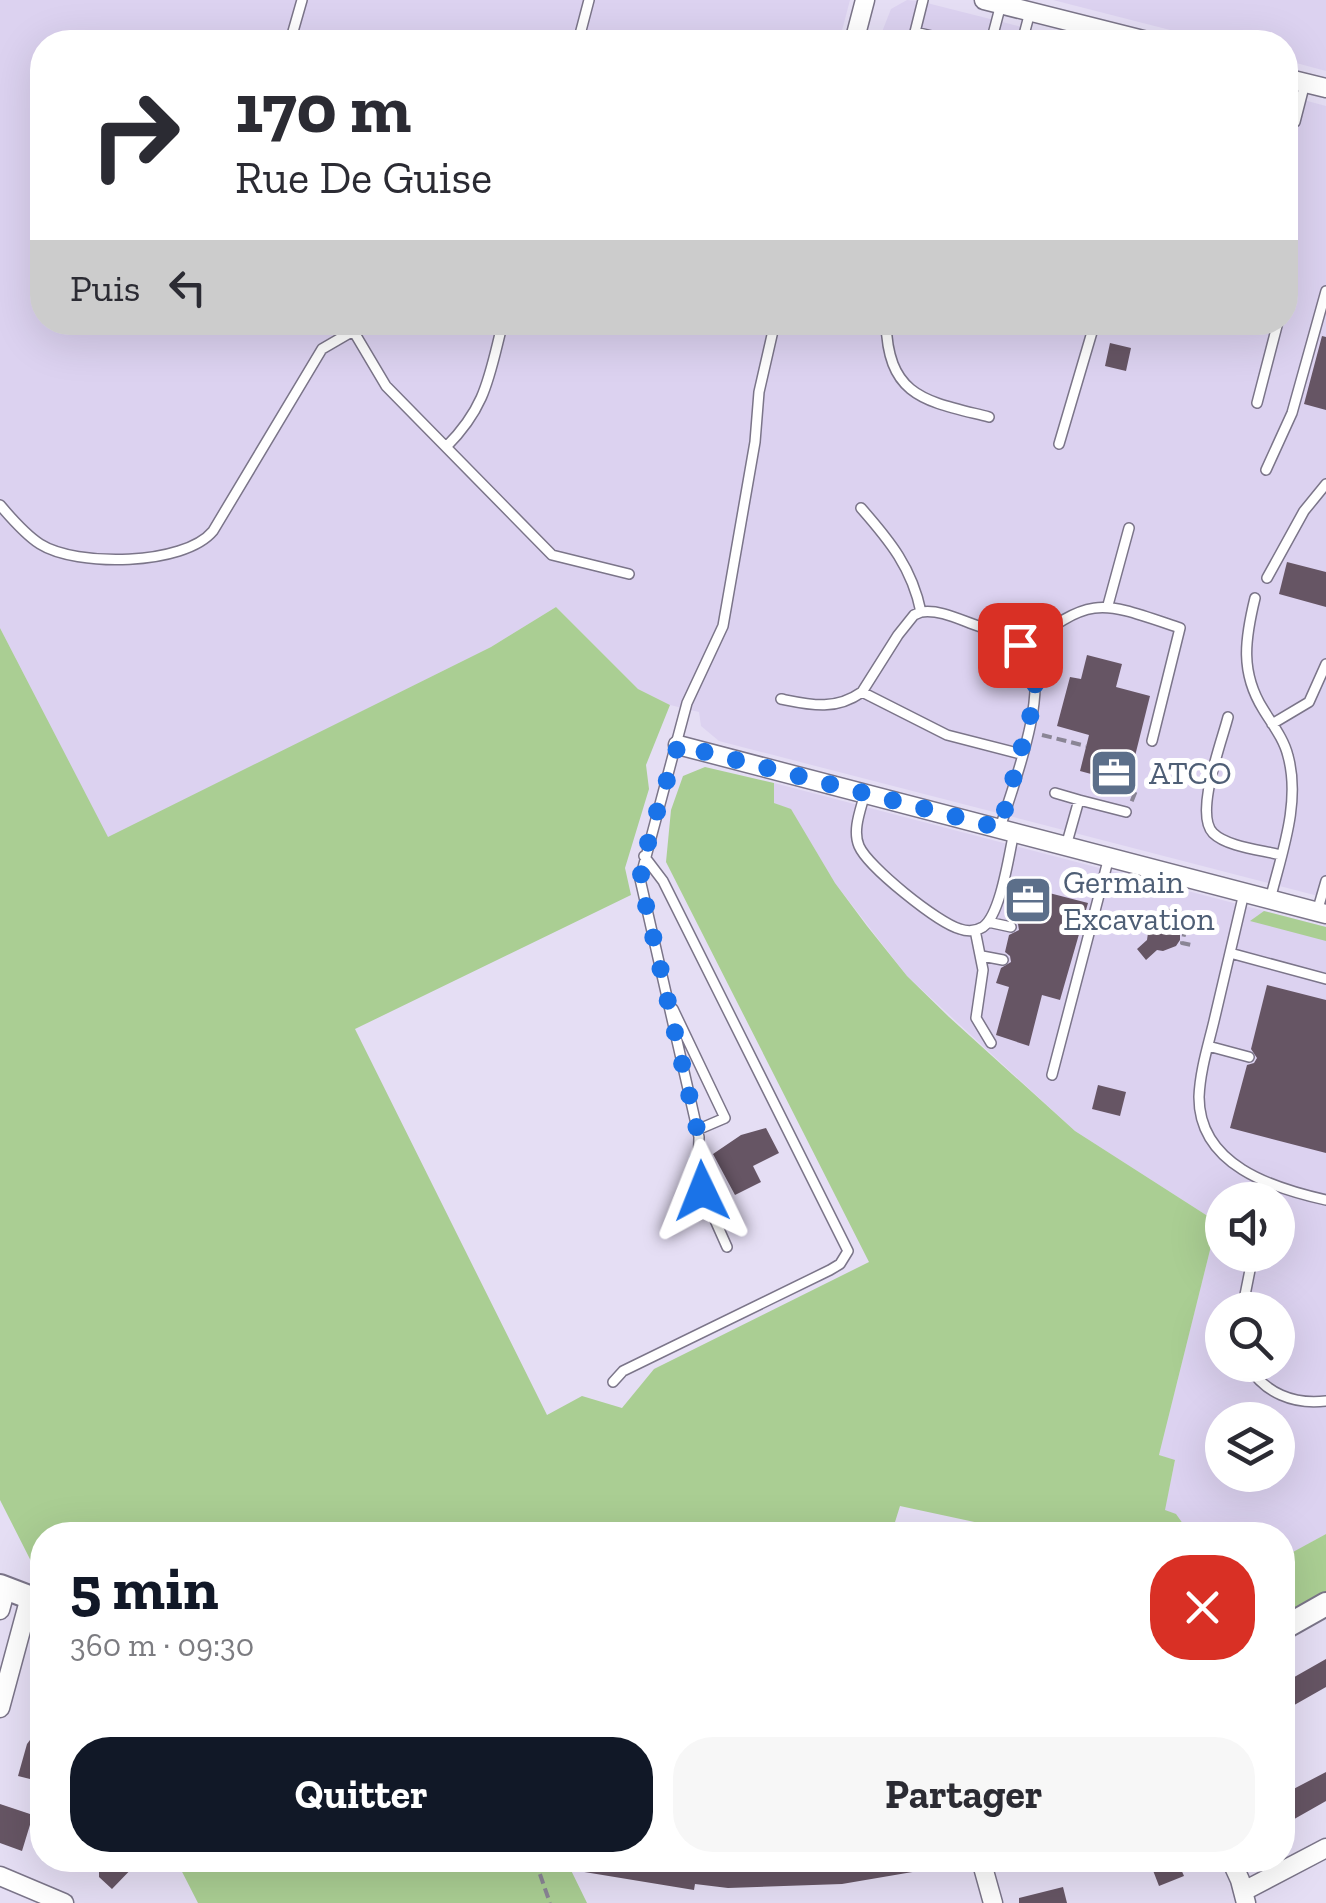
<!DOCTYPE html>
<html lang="fr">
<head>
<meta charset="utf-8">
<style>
  :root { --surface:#fff; --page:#f7f7f7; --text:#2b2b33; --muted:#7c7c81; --accent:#111827 }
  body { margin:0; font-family:"Zilla Slab",serif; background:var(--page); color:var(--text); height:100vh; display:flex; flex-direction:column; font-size:38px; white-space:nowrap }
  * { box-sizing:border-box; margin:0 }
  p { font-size:32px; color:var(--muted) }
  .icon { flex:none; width:55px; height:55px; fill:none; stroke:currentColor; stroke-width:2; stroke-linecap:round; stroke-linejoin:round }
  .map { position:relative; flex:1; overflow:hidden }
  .drawer { position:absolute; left:30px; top:1522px; width:1265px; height:350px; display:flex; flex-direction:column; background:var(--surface); border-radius:40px; box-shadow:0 10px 40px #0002 }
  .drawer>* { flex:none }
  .guide { position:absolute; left:30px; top:30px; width:1268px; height:305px; border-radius:40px; box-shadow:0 10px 40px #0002; background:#fff; color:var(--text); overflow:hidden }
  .controls { position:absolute; left:1205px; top:1182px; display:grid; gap:20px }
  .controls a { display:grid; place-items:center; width:90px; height:90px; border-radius:50%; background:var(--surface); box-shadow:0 10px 40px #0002; font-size:50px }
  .pin { position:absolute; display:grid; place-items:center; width:85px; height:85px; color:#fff; margin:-42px; border-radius:20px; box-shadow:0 5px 15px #0006 }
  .me { position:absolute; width:110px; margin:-55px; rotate:358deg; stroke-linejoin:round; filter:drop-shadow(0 0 8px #0008) }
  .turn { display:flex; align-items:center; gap:35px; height:210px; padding:0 40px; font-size:45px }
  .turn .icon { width:130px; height:130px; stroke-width:2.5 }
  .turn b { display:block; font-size:70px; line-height:85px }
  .then { display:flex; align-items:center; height:95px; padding:0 40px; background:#0003; gap:20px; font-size:38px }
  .round { display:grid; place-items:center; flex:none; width:105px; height:105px; border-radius:40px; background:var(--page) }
  .overview { display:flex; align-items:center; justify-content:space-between; height:170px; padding:0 40px }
  h1 { font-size:60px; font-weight:800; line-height:75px; color:var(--accent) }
  .primary-button { display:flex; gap:20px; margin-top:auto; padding:20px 40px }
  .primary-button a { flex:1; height:115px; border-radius:40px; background:var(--accent); color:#fff; font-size:40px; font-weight:800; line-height:115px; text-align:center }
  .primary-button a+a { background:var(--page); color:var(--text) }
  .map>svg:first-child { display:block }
  .built { fill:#dcd2f0; fill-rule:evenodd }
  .green { fill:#aace93 }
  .building { fill:#665564 }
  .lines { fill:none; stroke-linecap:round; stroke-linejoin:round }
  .lane-casing { stroke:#7b7589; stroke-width:12 }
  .street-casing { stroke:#7b7589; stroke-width:21 }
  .secondary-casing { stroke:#7b7589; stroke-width:26 }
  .path { stroke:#8a8595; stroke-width:4; stroke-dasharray:10 5; stroke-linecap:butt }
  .lane { stroke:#fff; stroke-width:9 }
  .street { stroke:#fff; stroke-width:18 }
  .secondary { stroke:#fff; stroke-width:22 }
  .route { stroke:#1a73e8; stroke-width:18; stroke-dasharray:0 32.4 }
  .labels { text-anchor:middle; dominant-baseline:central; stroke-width:10; stroke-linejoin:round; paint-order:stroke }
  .service-label { font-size:32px; fill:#4e5e75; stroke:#fff; text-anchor:start }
</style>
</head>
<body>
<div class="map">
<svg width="1326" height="1903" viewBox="0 0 1326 1903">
  <rect width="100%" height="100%" fill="#e5def4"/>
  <path class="built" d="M0,0H850L839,42H42V322H1285V95L1326,106V898L719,741L701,726L699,712L670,705L638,689L556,607L491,647L108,838L0,628Z
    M907,0L919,1L1081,42H878L891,9Z
    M1053,0H1326V71L1285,60V42H1217Z
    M774,783L1326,927V1534L1283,1558L1282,1535H1191L1164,1511L1175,1461L1159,1455L1217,1222L1075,1131L907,976L835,883L791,810L774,803ZM1222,1200H1278V1255H1222ZM1222,1310H1278V1365H1222ZM1222,1420H1278V1475H1222Z"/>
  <path class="green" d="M556,607L638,689L670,705L646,765L649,789L625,868L631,895L355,1029L547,1415L582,1396L622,1408L654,1369L869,1262L666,862L671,810L683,776L705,767L774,783V803L791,809L835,883L867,926L907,976L949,1017L1075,1131L1217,1222L1159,1455L1175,1460L1165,1510L1176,1514L1191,1535H1035L900,1506L891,1535H42V1592L30,1587L35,1569L0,1500V628L108,837L491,647Z
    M1264,911L1326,927V941L1250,921Z
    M1326,1534V1593L1282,1618V1558Z
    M39,1627L42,1629V1673L33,1670L36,1654L30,1646L34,1630Z
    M176,1860H566L587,1903H198Z"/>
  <path class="building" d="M1322,336L1326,337V410L1304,404Z
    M1110,343L1131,348L1126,371L1105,366Z
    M1287,562L1326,572V607L1279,594Z
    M1087,655L1122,664L1116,687L1150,696L1128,784L1080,771L1089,735L1057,726L1070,677L1081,679Z
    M1022,886L1088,903L1060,1000L1042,995L1029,1046L996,1035L1009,987L996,983L1001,968L1011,962L1010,956L1005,952L1009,935L1019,930L1018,924L1013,919Z
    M1161,907L1176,910L1173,921L1180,931V940L1176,946L1163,951L1157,950L1146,960L1137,949L1147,940L1149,926L1159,919Z
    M1267,985L1326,1000V1153L1230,1128L1247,1065L1254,1063L1257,1058L1251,1049Z
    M1098,1085L1126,1092L1120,1116L1092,1109Z
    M766,1128L779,1153L753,1166L761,1182L735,1195L713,1154L741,1135Z
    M1326,1659V1687L1282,1712V1684Z
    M42,1724V1782L18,1776L27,1744Z
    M1326,1772V1801L1282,1826V1795Z
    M0,1804L33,1815L22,1851L0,1843Z
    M99,1860H140L112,1889L99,1877Z
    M567,1860H936V1868L842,1884L728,1888L695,1884L694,1890L566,1869Z
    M1149,1860H1177L1184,1876L1159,1886Z
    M1063,1887L1067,1903H1019V1898Z"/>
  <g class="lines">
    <g class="lane-casing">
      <path id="lane" d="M923,0L915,32L957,42
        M290,42L302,0
        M578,42L589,0
        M991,42L1001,4
        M1022,42L1030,12
        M1285,119L1295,122L1305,83
        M1285,241L1290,222
        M348,322L386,386L552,555L629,574
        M886,322C888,398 926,401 989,417
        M1257,403L1278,322
        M1059,444L1095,322
        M446,447C487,406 489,376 503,322
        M1266,470L1292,413L1326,291
        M0,505C11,518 26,535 40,544C76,567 184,566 213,531L322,349L353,331
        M861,508C890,541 912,568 921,612
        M1267,578L1304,511L1326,484
        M1255,598C1245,639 1240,672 1263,709C1272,724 1284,739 1288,756C1301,803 1281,855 1270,900
        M1108,605L1129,528
        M1023,649C1092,594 1100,601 1180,628L1152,741
        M862,692L947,735L1021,754
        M781,699C811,705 835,711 862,692L898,635L914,615L921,612C941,609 962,621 981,627C998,633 1017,638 1028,654C1051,689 1012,789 1000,828
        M1228,717C1222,741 1194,814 1213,833C1227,847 1262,850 1281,855
        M1272,724L1309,702L1326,664
        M865,793C861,809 852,830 859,846C868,867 938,923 960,929C968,932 976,931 983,927C1001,914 1009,854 1014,832
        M1055,793L1079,800
        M1066,846L1079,800L1126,812
        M1244,893C1234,936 1224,978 1214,1021C1208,1046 1200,1071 1199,1097C1199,1165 1272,1188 1326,1200
        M1317,912L1326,881
        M988,922L1011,927
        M975,930L983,970L976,1018L991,1043
        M1230,953L1326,979
        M982,956L1003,960
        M673,1009L725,1118L697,1130
        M1208,1046L1249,1057
        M1052,1075L1109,857
        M727,1247L702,1191L698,1176L699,1137L640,879L687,703L723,626L755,442L759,392L775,322
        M1242,1310L1253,1255
        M1248,1365C1264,1393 1294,1405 1326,1401
        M613,1382L623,1371L830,1270L840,1264L848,1251L663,881L644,856"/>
    </g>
    <g class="street-casing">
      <path id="street" d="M984,0L1151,42
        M854,42L865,0
        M1285,78L1326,88
        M678,745L1326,914
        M0,1610L6,1588
        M0,1708L30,1597
        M981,1860L993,1903
        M1231,1860L1240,1880L1246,1903
        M0,1876L64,1903
        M1244,1891L1326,1848"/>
    </g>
    <g class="secondary-casing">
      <path id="secondary" d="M0,1586L42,1602
        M1282,1629L1326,1604"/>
    </g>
    <path class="path" d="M1042,735L1086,746
      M1112,782L1137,788L1131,803
      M1017,885L1031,889
      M1172,910L1189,915L1182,943L1191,945
      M535,1860L550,1903"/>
    <use href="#lane" class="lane"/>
    <use href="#street" class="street"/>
    <use href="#secondary" class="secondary"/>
  </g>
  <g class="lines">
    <path class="route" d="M702,1191L698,1176L699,1138L640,879L650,834L678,745L1000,828L1036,695L1034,671L1020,645"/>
  </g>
  <defs>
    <g id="office-square" transform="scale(2.5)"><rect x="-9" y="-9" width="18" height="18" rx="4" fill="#5c6f8a" stroke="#fff"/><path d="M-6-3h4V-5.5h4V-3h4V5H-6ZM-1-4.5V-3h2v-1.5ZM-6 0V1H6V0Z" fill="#fff"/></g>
  </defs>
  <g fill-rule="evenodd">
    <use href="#office-square" x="1114" y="773"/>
    <use href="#office-square" x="1028" y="900"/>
  </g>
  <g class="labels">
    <g class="service-label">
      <text x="1149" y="773">ATCO</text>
      <text x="1063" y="882">Germain<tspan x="1063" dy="37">Excavation</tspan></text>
    </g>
  </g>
</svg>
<div class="controls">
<a><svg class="icon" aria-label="sound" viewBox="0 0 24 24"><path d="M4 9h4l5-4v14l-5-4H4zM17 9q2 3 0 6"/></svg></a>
<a><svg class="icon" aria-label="search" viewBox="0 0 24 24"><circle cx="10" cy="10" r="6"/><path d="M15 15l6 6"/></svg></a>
<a><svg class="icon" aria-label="layers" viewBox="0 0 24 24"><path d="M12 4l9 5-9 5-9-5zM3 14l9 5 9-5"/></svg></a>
</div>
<div class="pin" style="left:1020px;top:645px;background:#d93025"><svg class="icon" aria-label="arrive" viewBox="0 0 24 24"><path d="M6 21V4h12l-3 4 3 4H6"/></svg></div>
<svg class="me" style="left:702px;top:1191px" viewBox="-20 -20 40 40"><path d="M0-17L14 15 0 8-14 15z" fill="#1a73e8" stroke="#fff" stroke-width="4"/></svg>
<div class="guide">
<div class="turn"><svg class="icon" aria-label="right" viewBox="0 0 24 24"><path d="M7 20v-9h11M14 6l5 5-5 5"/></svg><div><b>170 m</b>Rue De Guise</div></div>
<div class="then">Puis<svg class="icon" aria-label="left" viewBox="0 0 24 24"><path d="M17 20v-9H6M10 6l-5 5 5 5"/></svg></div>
</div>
<section class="drawer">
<div class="overview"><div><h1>5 min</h1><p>360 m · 09:30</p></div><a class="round" style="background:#d93025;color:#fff"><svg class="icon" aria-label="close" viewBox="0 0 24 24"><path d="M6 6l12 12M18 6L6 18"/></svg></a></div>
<div class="primary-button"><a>Quitter</a><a>Partager</a></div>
</section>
</div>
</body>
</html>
